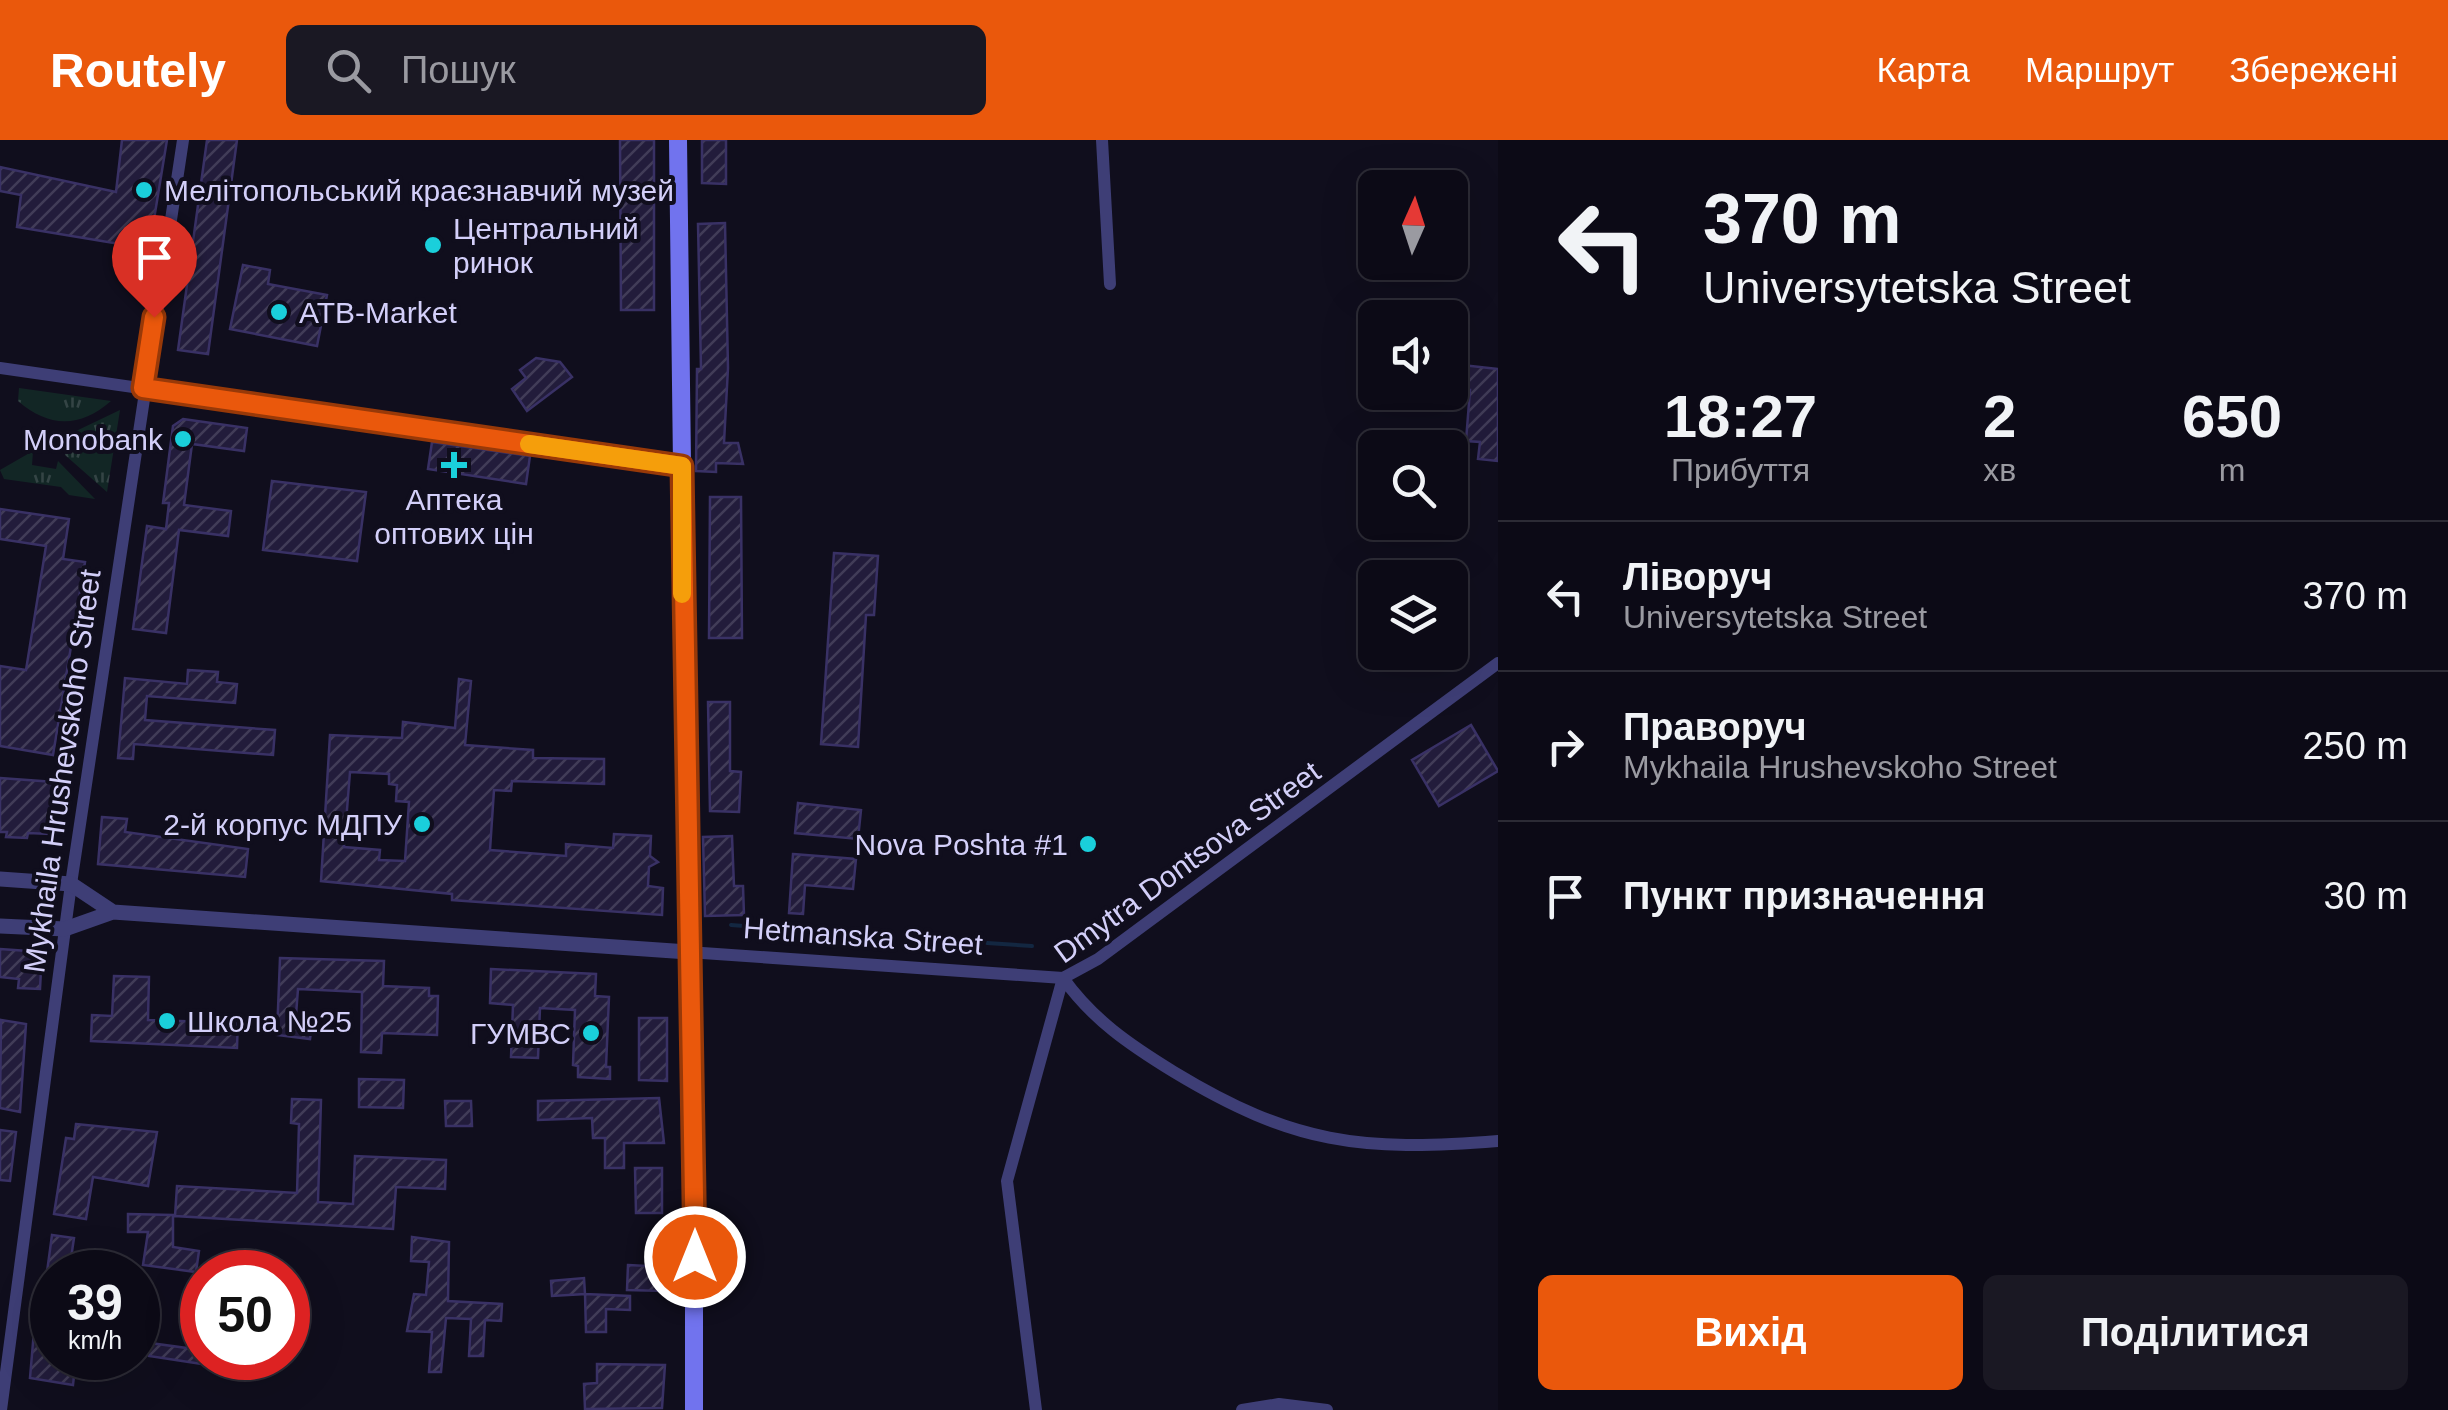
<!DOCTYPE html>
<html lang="uk">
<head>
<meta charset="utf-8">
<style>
  :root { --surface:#0c0a16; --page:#1a1823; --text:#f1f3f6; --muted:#9a9aa1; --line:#2c2b35; --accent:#ea580c }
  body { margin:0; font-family:Arial,sans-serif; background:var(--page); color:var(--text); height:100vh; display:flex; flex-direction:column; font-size:38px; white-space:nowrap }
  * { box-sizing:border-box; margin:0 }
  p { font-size:32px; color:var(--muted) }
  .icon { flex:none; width:55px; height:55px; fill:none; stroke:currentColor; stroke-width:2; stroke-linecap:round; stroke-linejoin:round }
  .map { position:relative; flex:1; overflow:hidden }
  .drawer { display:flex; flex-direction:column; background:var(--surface); width:950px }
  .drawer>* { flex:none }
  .banner { background:#0c0a16; color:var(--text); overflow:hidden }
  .needle { width:65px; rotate:3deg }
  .controls { position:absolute; left:1358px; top:30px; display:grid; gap:20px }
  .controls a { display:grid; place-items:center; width:110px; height:110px; border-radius:15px; background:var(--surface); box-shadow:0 10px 40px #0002,0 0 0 2px var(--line); font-size:50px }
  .speed { position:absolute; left:30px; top:1110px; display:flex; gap:20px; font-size:50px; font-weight:700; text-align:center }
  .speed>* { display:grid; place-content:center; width:130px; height:130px; border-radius:50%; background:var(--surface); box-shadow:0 10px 40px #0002,0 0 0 2px var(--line); line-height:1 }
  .speed small { font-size:25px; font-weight:400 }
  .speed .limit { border:15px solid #d22; background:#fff; color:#111 }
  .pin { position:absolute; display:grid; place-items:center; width:85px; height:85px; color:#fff; margin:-102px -42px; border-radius:50% 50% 50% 0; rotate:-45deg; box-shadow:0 0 10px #0007 }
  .pin .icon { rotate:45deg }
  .me { position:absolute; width:110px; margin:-55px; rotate:0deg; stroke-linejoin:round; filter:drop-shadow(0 0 8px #0008) }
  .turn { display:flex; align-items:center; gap:35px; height:210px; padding:0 40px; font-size:45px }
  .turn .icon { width:130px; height:130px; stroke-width:2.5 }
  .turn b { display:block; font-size:70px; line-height:85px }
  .eta { display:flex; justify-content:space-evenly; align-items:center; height:170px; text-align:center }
  .eta b { font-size:60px; font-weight:600; line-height:70px }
  .button { display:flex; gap:20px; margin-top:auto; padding:20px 40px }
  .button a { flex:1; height:115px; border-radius:15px; background:var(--accent); color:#fff; font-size:40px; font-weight:600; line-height:115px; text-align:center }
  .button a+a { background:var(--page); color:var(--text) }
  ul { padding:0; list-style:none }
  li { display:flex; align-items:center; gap:30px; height:150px; padding:0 40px; border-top:2px solid var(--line) }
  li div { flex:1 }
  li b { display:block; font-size:38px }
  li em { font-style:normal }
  header { display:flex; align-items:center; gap:60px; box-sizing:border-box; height:140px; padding:0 50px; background:var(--accent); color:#fff }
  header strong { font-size:48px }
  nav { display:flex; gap:55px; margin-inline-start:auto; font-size:35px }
  .search { width:700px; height:90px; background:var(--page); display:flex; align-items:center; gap:25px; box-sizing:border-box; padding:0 35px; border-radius:15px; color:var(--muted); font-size:38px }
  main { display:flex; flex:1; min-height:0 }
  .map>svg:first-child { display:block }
  .park { fill:url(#park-tufts) }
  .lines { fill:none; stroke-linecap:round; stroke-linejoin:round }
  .stream { stroke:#132741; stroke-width:4 }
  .building { fill:url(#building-hatch); stroke:#393165; stroke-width:2.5; fill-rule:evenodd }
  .minor { stroke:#3e3e76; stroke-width:12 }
  .tertiary { stroke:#3e3e76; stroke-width:15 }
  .secondary { stroke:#7173ee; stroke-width:18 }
  .route-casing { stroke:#983908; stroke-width:25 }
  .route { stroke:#ea580c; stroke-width:18 }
  .slow { stroke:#f59e0b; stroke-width:18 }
  .poi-dot { fill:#1acfdb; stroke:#100e1d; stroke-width:4 }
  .labels { text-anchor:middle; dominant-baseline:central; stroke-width:8; stroke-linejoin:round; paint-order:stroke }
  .poi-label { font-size:30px; fill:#d3cff9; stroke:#100e1d; text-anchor:start }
  .street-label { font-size:30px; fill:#d3cff9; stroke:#100e1d }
</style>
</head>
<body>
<header>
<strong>Routely</strong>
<div class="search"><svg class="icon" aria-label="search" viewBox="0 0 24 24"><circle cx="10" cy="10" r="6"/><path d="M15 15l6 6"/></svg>Пошук</div>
<nav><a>Карта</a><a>Маршрут</a><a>Збережені</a></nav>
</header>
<main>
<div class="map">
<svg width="1498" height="1270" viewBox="0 0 1498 1270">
  <defs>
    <pattern id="park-tufts" width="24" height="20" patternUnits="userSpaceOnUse" patternTransform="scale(2.5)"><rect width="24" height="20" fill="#122625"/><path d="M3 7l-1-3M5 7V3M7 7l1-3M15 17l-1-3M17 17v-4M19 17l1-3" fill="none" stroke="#344445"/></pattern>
    <pattern id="building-hatch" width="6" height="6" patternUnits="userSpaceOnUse" patternTransform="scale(2.5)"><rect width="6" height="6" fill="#221c3b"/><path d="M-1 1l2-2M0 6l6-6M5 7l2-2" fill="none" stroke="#413c58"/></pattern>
  </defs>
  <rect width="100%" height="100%" fill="#100e1d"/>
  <path class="park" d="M19,248L111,261C79,289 48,287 18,261Z
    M120,270L107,352L65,315L74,292Z
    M33,311L32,325L56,329L58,321L95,359L69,355L61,347L4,339L0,330Z"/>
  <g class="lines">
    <path class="stream" d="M731,785L854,794
      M929,800L971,802
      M987,803L1032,806"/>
  </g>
  <path class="building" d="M122,0H167L147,122L118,116L120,104L17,87L21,55L0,51V27L116,52Z
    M207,0H237L208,214L178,210Z
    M620,0H654V170H621Z
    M702,0H726V44L702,43Z
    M725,83L728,228L724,303H738L743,324L716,323V332L696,331L697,229H701L698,84Z
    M243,125L270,130L268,144L327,155L317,206L230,189Z
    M536,218L560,222L572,237L527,271L512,249L526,238L520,230Z
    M1462,225L1498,229V321L1478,319L1480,302L1466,301L1470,250L1459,249Z
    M183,279L247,288L244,311L192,304L184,365L231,371L228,396L179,390L166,493L133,489L147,386L166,389L169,363H163L173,286Z
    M432,302L530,316L526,344L428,329Z
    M272,341L366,352L357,421L263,410Z
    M710,357H741L742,498H709Z
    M0,369L69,379L63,419L85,422L53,615L0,606V526L26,530L46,406L0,399Z
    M834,413L878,416L874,475H866L858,607L821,604Z
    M188,530L218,532L217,542L237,544L235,563L147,556L145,580L275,590L273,615L134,604L133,619L118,618L125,538L187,544Z
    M459,539L471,541L465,605L533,610V618L604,619V644L512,641L511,651L494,650L490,710L566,716V704L613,708L614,694L651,696L650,716L658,722L649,727L648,746L663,748L662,775L452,760V754L321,741L330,595L402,598L403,582L455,588ZM350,632L389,634V644L397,645L396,661L409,662L405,721L379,720L380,710L344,707Z
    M708,562H730V631L741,632L739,672L710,671Z
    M1471,585L1498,631L1439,666L1412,620Z
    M0,638L54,642L50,694L28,693L27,698L6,697L7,692H0Z
    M798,663L861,670L858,699L795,693Z
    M102,677L127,679L125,692L248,709L245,737L98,724Z
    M732,696L734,746H743L744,775L705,776L703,697Z
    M793,714L856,719L853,749L805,745L803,774L789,773Z
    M0,809L42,812L40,849L18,848L19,839L0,837Z
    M280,818L384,821L383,846L429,848V856H438L437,895L382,893L381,913L361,912L362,852L298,849L296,875L313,877L310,899L277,895Z
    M491,829L596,834L595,856L609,857L606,927H610V939L578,937V926L573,925L575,870L540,868L538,918L511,917L513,865L490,863Z
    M114,836L149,837L148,880L211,882V877L238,878L237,908L91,901L92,875L112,876Z
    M639,878H667V941L639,940Z
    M1,880L26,884L20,972L0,968Z
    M359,939L404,940L403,968L359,967Z
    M659,958L664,1003H624V1028H605V998H593L592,978L538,980V961Z
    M292,959L321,960L318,1062L353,1064L355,1016L446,1020L445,1049L396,1047L393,1089L175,1076L177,1046L297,1053L299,984L291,983Z
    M445,961H471L472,986H446Z
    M76,984L157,992L148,1046L93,1037L86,1079L54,1074L66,998L74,999Z
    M0,990L16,992L10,1041L0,1040Z
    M635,1028H662V1073H636Z
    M128,1074L173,1075V1107L199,1111L196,1132L143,1125L148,1092H128Z
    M52,1095L74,1098L69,1132H47Z
    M412,1097L449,1102L448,1161L502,1164L501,1181L485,1180L483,1216H469L471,1179L446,1178L441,1232H429L432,1192L407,1191L414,1154L426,1155L429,1122L411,1121Z
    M628,1125L666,1127L665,1151L627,1150Z
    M584,1138L585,1154L552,1156L551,1141Z
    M585,1154L630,1156V1170L606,1169V1192H586Z
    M35,1179L52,1181V1218H76L73,1245L30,1238Z
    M188,1202L202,1204V1224L149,1216L150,1203L187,1208Z
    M597,1224L665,1225L662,1268L585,1269L584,1244L597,1243Z"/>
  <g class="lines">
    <path class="minor" d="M1102,0L1110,144
      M0,228L682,326
      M688,812L1063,838C1093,880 1130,905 1174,932C1293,1004 1361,1012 1498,1001
      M1,1270L71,744L183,0
      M1036,1270L1007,1041L1063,838L1098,819L1498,523
      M1242,1270L1279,1264L1327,1270"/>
    <path class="tertiary" d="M0,739L71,744L113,772
      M0,786L65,789L113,772L688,812"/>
    <path class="secondary" d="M678,0L688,812L694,892V1270"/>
  </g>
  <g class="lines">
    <g class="route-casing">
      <path id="route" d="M154,177L143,248L682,326L695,1117"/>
    </g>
    <use href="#route" class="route"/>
    <path class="slow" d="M529,304L682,326V454"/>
  </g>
  <g class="poi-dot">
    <circle cx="144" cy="50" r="10"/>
    <circle cx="433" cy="105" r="10"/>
    <circle cx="279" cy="172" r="10"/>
    <circle cx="183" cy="299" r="10"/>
    <path d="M449 310h10v10h10v10h-10v10h-10v-10h-10v-10h10z"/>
    <circle cx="422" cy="684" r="10"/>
    <circle cx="1088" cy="704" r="10"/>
    <circle cx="167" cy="881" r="10"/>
    <circle cx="591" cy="893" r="10"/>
  </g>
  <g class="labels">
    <g class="poi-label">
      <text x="164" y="50">Мелітопольський краєзнавчий музей</text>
      <text x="453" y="88">Центральний<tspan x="453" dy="34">ринок</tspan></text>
      <text x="299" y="172">ATB-Market</text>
      <text x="163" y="299" text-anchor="end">Monobank</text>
      <text x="454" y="359" text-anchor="middle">Аптека<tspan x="454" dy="34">оптових цін</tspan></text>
      <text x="402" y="684" text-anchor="end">2-й корпус МДПУ</text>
      <text x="1068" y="704" text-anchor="end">Nova Poshta #1</text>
      <text x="187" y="881">Школа №25</text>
      <text x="571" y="893" text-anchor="end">ГУМВС</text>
    </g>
    <g class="street-label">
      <text transform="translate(62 631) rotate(-82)">Mykhaila Hrushevskoho Street</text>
      <text transform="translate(1187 722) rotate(-36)">Dmytra Dontsova Street</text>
      <text transform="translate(863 796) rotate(4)">Hetmanska Street</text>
    </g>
  </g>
</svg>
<div class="controls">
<a><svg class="needle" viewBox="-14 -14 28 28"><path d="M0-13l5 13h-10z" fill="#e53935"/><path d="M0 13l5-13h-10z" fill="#9a9aa1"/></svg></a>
<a><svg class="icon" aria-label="sound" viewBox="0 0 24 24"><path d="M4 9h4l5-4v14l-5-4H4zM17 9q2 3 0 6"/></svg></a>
<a><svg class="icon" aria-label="search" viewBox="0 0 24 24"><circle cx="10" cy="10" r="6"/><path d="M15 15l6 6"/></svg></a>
<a><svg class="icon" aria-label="layers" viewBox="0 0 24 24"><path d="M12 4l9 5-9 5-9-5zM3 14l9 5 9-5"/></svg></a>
</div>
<div class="speed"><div>39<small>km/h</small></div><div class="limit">50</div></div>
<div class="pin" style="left:154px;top:177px;background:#d93025"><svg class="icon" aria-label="arrive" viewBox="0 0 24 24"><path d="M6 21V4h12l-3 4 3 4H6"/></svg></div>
<svg class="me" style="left:695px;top:1117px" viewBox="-20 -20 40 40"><circle r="17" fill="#ea580c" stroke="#fff" stroke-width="3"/><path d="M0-11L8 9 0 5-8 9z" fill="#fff"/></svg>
</div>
<section class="drawer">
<div class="banner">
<div class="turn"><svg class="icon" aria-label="left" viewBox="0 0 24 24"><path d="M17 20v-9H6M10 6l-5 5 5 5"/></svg><div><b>370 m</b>Universytetska Street</div></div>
</div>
<div class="eta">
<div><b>18:27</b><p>Прибуття</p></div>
<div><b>2</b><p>хв</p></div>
<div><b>650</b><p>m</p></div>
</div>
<ul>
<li><svg class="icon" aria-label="left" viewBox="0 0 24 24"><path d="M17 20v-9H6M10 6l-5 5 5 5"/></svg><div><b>Ліворуч</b><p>Universytetska Street</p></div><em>370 m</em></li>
<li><svg class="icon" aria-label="right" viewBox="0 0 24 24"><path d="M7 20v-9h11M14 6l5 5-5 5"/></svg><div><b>Праворуч</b><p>Mykhaila Hrushevskoho Street</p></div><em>250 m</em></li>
<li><svg class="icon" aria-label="arrive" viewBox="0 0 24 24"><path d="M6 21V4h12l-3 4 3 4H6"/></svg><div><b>Пункт призначення</b></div><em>30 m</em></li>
</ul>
<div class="button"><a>Вихід</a><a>Поділитися</a></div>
</section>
</main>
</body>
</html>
